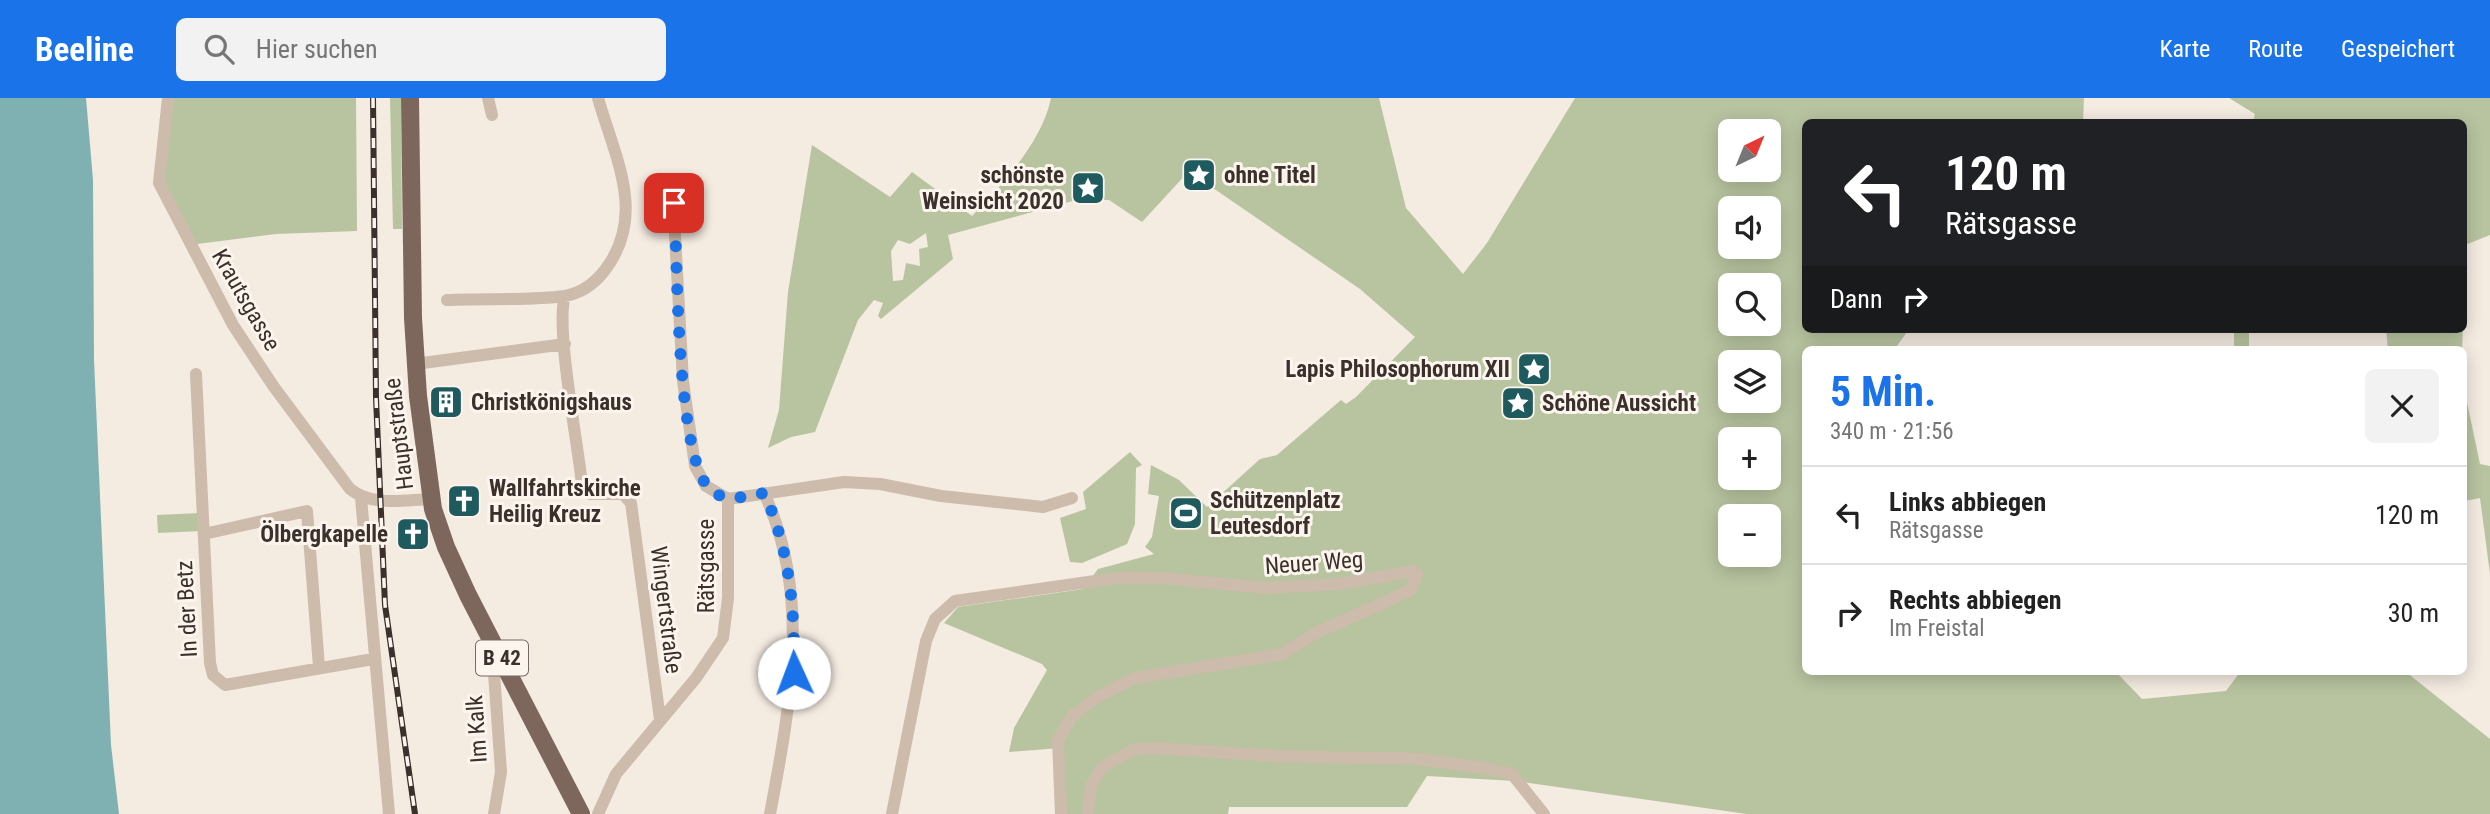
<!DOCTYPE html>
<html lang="de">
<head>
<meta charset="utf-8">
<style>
  :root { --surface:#fff; --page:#f2f2f2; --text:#222; --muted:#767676; --line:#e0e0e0; --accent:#1a73e8 }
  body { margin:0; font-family:"Roboto Condensed",sans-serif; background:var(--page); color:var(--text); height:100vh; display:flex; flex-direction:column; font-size:26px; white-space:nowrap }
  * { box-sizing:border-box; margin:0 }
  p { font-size:23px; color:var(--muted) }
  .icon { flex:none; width:38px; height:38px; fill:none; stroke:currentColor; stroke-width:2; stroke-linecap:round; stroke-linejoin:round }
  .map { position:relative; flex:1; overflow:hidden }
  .panel { position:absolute; left:1802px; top:248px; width:665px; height:329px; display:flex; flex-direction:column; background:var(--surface); border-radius:10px; box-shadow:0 4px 18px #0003 }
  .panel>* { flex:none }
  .banner { position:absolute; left:1802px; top:21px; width:665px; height:214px; border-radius:10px; box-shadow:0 4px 18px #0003; background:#202124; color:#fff; overflow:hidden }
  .needle { width:46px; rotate:43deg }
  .fabs { position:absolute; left:1718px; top:21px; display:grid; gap:14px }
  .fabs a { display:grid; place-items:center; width:63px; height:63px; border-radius:10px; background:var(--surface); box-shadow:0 4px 18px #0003; font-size:35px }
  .pin { position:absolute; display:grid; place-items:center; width:60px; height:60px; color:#fff; margin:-30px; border-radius:14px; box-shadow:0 4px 10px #0006 }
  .me { position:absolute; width:77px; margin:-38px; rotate:358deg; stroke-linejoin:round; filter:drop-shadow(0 0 5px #0008) }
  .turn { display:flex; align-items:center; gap:24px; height:147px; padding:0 28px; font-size:32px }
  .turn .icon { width:91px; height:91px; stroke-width:2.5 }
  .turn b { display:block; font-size:49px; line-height:60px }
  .then { display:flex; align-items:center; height:66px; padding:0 28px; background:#0003; gap:14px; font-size:26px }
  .round { display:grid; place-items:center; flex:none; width:74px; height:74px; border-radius:10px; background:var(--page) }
  .head { display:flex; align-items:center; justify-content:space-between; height:119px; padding:0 28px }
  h1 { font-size:42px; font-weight:700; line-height:52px; color:var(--accent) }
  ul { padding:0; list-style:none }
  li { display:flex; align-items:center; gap:21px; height:98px; padding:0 28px; border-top:2px solid var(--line) }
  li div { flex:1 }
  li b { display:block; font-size:26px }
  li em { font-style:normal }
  header { display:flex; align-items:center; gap:42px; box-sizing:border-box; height:98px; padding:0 35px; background:var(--accent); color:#fff }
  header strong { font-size:33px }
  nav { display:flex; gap:38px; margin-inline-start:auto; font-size:24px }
  .search { width:490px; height:63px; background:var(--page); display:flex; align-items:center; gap:18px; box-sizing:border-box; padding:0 24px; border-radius:10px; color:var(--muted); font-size:26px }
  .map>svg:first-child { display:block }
  .green { fill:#b8c4a0; fill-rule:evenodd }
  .water { fill:#7fb0b2 }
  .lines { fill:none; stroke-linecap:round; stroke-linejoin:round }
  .street { stroke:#cdbbac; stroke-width:12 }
  .primary { stroke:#7d675c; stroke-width:18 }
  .rail-casing { stroke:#3b302b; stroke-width:6 }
  .rail { stroke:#fbf5ee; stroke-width:3.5; stroke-dasharray:10; stroke-linecap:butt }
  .route { stroke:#1a73e8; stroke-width:12; stroke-dasharray:0 21.6 }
  .labels { text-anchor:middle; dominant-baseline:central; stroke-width:6; stroke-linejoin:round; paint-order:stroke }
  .shield { fill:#fbf5ee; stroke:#756b66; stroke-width:2 }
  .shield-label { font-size:21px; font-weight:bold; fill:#3b302b }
  .poi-label { font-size:23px; font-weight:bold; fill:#3b302b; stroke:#fbf5ee; text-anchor:start }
  .street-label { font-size:23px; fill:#3b302b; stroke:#fbf5ee }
</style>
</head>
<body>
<header>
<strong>Beeline</strong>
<div class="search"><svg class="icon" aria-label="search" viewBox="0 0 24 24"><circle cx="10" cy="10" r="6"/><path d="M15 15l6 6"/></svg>Hier suchen</div>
<nav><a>Karte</a><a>Route</a><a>Gespeichert</a></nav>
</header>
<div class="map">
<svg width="2490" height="716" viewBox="0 0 2490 716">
  <rect width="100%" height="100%" fill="#f4ebe1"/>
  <path class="green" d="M172,0H356L357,133L276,136L197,146L162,83Z
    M390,0H401L402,131H393Z
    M1051,0H1379L1406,110L1463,176L1487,145L1575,0H2084L2083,24H1806V231H1905L1907,234L1894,252H1806V574H2116L2142,601L2226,593L2240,574H2406L2490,641V716H1747L1515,683L1427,678L1407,709H1229L1228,716H1067L1060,650L1009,654L1014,630L1047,572L1042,566L944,525L958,509L1083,491L1098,471L1154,456L1145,449L1152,439L1159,398L1148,396L1151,367L1179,382L1207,409L1260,361L1277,357L1341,302L1346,306L1356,299L1415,239L1360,191L1213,90L1200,75L1189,73L1142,124L1109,102L1080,101L948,137L953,161L881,221L878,218L883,205L874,202L858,222L815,334L791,339L768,350L779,312L788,194L812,47L890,99L912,74L972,118C1002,88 1043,42 1051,0ZM1731,33H1769V72H1731ZM1731,110H1769V149H1731ZM926,135L928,149L919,151L920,168L906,165L903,182L893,183L891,153L898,142L910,146ZM1731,187H1769V226H1731ZM1731,264H1769V303H1731ZM1731,341H1769V380H1731ZM1731,418H1769V457H1731Z
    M2229,0H2490V137L2465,147L2464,207V24H2253L2255,16Z
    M2234,231H2249V252H2234Z
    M2386,231H2463L2462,252H2388Z
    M2464,290L2480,366L2490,368V476L2480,400L2464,403Z
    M1130,354L1142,367L1136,370L1135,426L1127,446L1082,465L1070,464L1060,420L1086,411L1083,394Z
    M200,415L201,433L158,435L157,417Z"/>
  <path class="water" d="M0,0H86L93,82L94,262L111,647L119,716H0Z"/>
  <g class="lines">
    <path class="street" d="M168,0L159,85L233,227L274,289L350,391C373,409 403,402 431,401
      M488,0L492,17
      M672,82L683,283L695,368L706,388L728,401
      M565,198C555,227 578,347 582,386L590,396H623L631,405L660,621
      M447,202C486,200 527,203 565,198C581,195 595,185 605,172C647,117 615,60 598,0
      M415,266L565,246
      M196,276L210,565L213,577L225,587L373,561
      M764,395C812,498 790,609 770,716
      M361,400L389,716
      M728,401L844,384L880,386L941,398L1043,409L1072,400
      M204,436L307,413L319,569
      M492,547L501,674L494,716
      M598,716L616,676L696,580L723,540L728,500V401
      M892,716L926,543L935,521L955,503L1116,480H1161L1267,490L1340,486L1414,473L1417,476L1411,492L1316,535L1282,556L1135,580L1099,598L1072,618L1058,642L1061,716
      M1088,716L1091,688L1103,668L1135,651L1155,650L1276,658L1418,661L1485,670L1512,676L1544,716"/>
    <path class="primary" d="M410,0L413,220L418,298L433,411L446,449L468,497L581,716"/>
    <g class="rail-casing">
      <path id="rail" d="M373,0L376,300L385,507L415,716"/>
    </g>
    <use href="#rail" class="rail"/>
  </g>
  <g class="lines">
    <path class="route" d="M674,105C678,157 675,365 712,393C727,405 746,398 764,395C790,451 795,513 794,575"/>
  </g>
  <defs>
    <g id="sight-square" transform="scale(1.75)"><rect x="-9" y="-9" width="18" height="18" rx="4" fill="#1f5a5e" stroke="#fbf5ee"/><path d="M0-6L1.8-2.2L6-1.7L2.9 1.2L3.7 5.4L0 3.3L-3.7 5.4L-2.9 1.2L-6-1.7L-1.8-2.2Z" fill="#fff"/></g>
    <g id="building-square" transform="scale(1.75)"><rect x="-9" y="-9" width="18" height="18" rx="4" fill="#1f5a5e" stroke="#fbf5ee"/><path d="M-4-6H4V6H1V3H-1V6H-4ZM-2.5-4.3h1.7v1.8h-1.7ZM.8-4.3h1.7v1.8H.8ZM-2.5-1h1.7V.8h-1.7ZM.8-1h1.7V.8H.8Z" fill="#fff"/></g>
    <g id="church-square" transform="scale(1.75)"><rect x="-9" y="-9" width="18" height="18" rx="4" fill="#1f5a5e" stroke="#fbf5ee"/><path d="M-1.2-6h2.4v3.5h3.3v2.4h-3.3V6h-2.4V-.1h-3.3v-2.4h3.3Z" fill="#fff"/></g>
    <g id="stadium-square" transform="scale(1.75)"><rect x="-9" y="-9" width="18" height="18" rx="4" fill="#1f5a5e" stroke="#fbf5ee"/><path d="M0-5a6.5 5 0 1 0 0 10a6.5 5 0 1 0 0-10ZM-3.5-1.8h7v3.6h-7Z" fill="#fff"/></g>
  </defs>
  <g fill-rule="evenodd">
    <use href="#sight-square" x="1199" y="77"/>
    <use href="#sight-square" x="1088" y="90"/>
    <use href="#sight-square" x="1534" y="271"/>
    <use href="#building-square" x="446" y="304"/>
    <use href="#sight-square" x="1518" y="305"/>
    <use href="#church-square" x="464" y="403"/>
    <use href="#stadium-square" x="1186" y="415"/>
    <use href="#church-square" x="413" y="436"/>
  </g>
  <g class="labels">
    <rect class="shield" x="476" y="542.5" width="52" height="35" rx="5"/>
    <g class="shield-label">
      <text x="502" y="560">B 42</text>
    </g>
    <g class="poi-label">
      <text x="1064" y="77" text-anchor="end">schönste<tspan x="1064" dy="26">Weinsicht 2020</tspan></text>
      <text x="1224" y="77">ohne Titel</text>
      <text x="1510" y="271" text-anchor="end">Lapis Philosophorum XII</text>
      <text x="471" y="304">Christkönigshaus</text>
      <text x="1542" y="305">Schöne Aussicht</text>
      <text x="489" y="390">Wallfahrtskirche<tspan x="489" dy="26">Heilig Kreuz</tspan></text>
      <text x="1210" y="402">Schützenplatz<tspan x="1210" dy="26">Leutesdorf</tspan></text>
      <text x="388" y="436" text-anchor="end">Ölbergkapelle</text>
    </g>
    <g class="street-label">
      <text transform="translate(246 202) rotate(60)">Krautsgasse</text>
      <text transform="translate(399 336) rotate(-97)">Hauptstraße</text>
      <text transform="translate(1314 465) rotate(-4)">Neuer Weg</text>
      <text transform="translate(706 468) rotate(-90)">Rätsgasse</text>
      <text transform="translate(187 511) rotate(-93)">In der Betz</text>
      <text transform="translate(666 512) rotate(83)">Wingertstraße</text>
      <text transform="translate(477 631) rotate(-94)">Im Kalk</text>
    </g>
  </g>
</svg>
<div class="fabs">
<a><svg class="needle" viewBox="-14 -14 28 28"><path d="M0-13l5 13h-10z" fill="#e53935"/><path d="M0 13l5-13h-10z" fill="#767676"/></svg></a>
<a><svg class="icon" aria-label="sound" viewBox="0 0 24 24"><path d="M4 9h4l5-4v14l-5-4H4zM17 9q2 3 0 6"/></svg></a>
<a><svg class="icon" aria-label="search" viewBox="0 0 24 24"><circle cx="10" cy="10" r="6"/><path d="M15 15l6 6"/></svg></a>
<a><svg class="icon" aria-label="layers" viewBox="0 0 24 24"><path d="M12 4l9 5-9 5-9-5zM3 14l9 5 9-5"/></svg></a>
<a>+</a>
<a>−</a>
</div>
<div class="pin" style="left:674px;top:105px;background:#d93025"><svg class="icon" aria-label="arrive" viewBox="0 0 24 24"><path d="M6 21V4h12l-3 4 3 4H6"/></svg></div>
<svg class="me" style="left:794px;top:575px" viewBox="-20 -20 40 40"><circle r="19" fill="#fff"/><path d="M0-13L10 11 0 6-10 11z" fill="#1a73e8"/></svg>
<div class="banner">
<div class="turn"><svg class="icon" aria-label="left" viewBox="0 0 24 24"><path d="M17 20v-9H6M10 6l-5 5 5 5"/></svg><div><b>120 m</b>Rätsgasse</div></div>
<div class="then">Dann<svg class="icon" aria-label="right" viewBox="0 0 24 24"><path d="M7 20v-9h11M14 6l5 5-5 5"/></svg></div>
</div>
<section class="panel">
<div class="head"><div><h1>5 Min.</h1><p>340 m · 21:56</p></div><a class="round"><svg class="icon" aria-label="close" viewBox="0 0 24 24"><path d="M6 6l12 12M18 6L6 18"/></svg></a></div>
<ul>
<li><svg class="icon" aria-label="left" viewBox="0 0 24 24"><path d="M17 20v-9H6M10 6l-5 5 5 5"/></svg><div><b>Links abbiegen</b><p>Rätsgasse</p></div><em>120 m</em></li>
<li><svg class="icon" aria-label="right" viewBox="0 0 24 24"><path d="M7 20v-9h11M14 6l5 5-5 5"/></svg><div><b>Rechts abbiegen</b><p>Im Freistal</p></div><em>30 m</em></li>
</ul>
</section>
</div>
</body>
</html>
